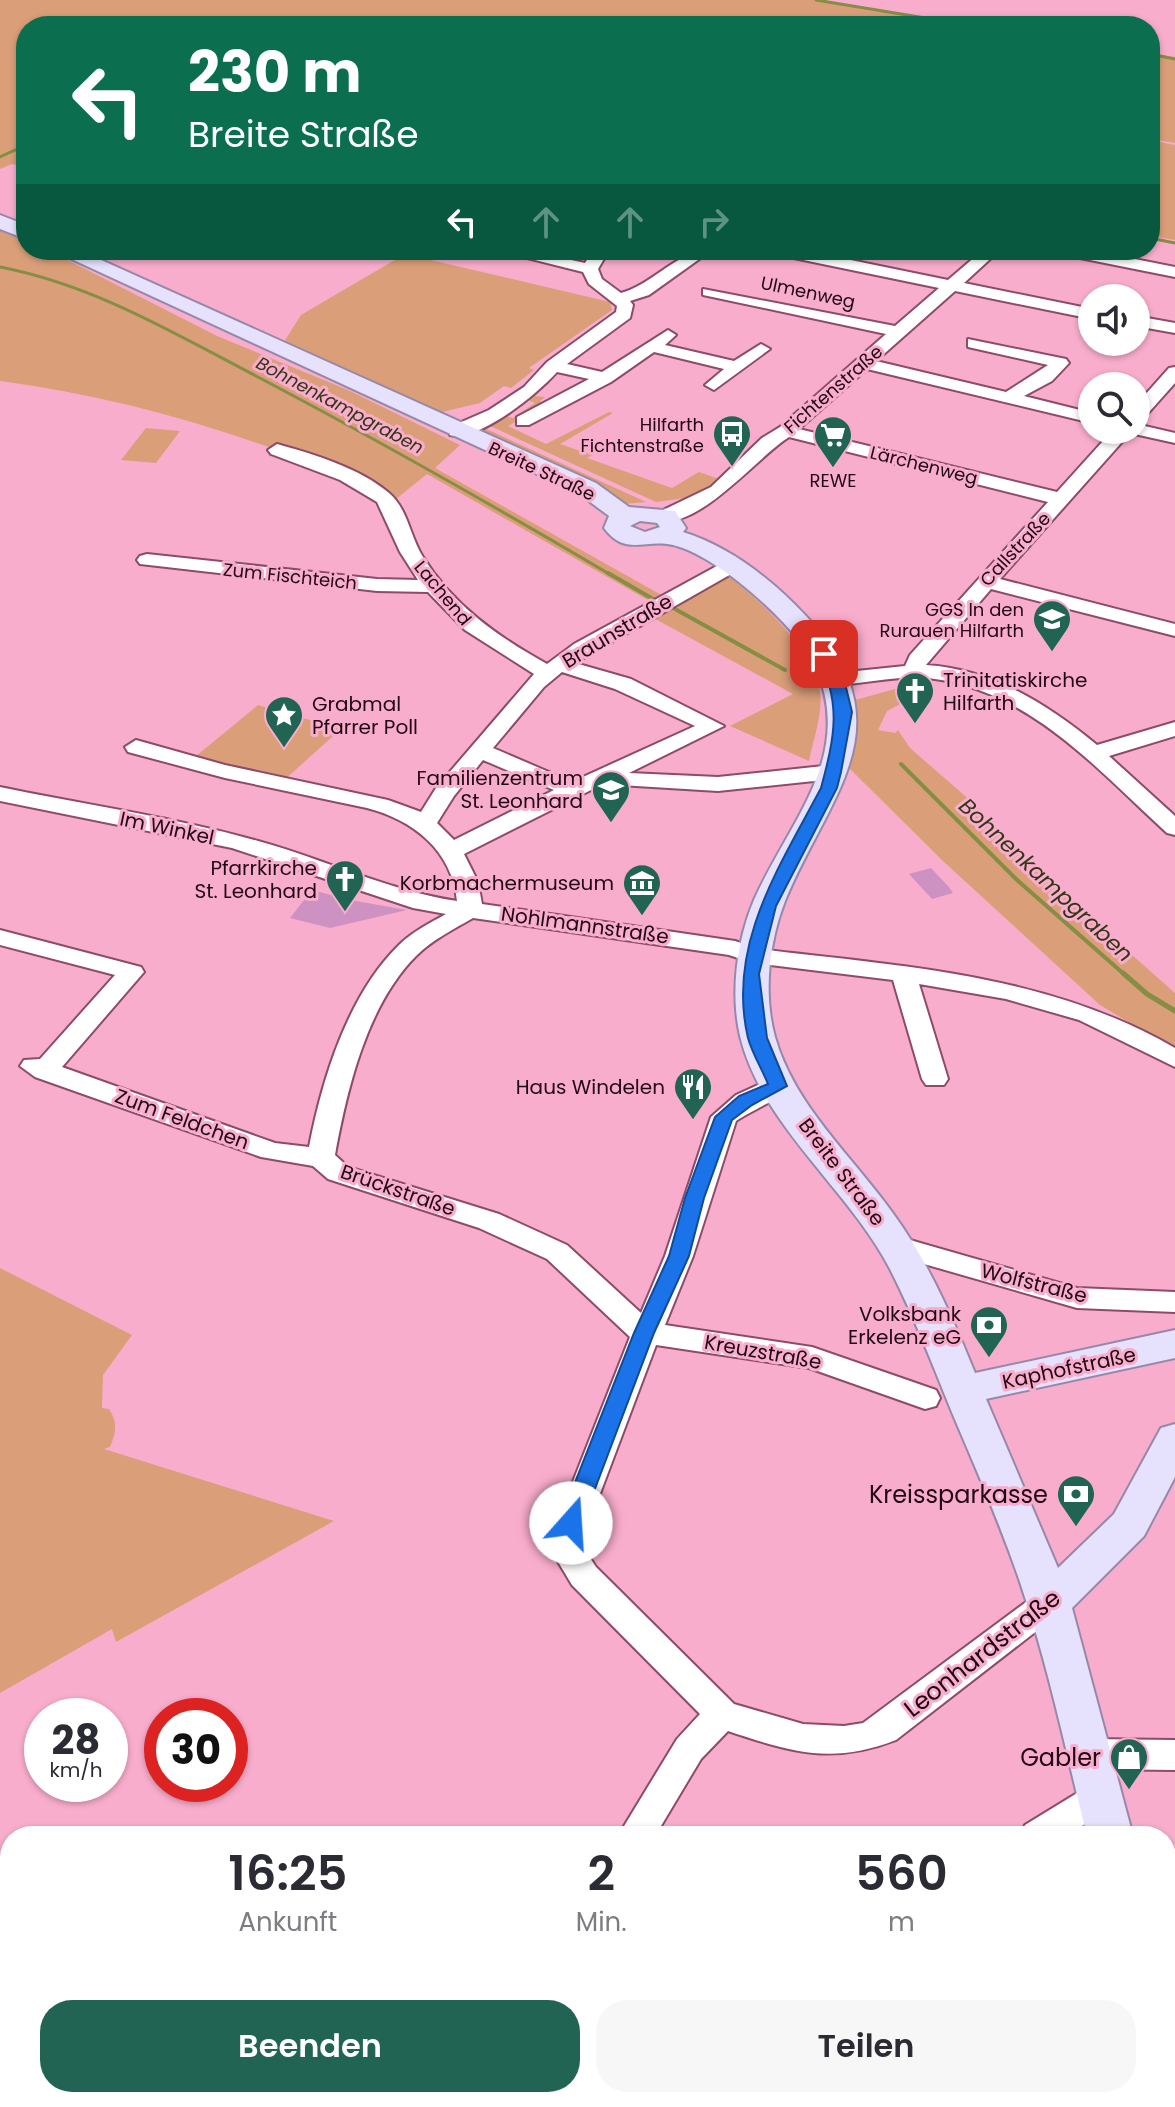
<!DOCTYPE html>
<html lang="de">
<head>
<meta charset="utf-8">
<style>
  :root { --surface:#fff; --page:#f7f7f7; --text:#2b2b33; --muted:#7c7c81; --accent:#216453 }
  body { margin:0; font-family:Poppins,sans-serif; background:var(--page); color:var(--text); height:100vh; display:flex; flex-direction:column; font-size:30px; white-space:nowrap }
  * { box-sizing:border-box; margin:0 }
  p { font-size:26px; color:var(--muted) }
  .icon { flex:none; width:44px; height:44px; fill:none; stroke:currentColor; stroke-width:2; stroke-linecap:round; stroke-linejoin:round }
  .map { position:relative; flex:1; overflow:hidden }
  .sheet { position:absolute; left:0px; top:1826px; width:1176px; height:282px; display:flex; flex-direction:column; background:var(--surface); border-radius:32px 32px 0 0; box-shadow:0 2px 6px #0004 }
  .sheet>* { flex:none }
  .top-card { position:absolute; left:16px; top:16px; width:1144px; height:244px; border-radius:32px; box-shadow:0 2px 6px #0004; background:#0b6e4f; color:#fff; overflow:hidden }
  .controls { position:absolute; left:1078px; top:284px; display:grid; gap:16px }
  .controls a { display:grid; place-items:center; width:72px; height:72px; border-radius:50%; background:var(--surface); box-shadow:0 2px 6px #0004; font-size:40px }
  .speed { position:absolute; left:24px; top:1698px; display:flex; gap:16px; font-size:40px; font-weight:700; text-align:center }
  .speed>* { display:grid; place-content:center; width:104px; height:104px; border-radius:50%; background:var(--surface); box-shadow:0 2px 6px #0004; line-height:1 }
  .speed small { font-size:20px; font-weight:400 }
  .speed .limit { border:12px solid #d22; background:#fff; color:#111 }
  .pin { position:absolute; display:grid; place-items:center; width:68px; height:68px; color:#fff; margin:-34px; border-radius:16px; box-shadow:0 4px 12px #0006 }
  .me { position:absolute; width:88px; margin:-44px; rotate:19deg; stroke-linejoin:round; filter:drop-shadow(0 0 6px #0008) }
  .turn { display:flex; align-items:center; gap:28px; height:168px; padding:0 40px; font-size:36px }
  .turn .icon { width:104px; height:104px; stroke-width:2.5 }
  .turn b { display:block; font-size:56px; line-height:68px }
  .lanes { display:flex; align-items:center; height:76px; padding:0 40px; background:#0003; justify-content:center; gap:40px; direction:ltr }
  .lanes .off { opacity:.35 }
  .eta { display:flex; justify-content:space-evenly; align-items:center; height:136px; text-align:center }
  .eta b { font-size:48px; font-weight:600; line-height:56px }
  .cta { display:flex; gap:16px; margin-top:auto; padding:16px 40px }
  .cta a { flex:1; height:92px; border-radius:32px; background:var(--accent); color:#fff; font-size:32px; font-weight:600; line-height:92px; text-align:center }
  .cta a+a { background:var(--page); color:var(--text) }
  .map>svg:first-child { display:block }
  .green { fill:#da9f79 }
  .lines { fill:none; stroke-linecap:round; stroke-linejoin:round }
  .stream-far2 { stroke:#868d45; stroke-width:3 }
  .stream-far1 { stroke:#868d45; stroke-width:4 }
  .stream { stroke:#868d45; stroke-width:5 }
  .building { fill:#cd91c2 }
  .minor-casing { stroke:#8d4b68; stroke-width:4 }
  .major-casing { stroke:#9688a9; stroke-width:4 }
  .minor { fill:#fff; fill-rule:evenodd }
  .major { fill:#e6e1fc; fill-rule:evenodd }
  .route { fill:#1a73e8; stroke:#114b97; stroke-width:2 }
  .labels { text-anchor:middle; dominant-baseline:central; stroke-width:6; stroke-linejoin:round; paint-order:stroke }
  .far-street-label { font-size:18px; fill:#200713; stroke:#f9adcc }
  .far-water-label { font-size:18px; font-style:italic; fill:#333616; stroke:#f9adcc }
  .far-poi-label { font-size:18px; fill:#200713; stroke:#f9adcc; text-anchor:end }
  .street-label { font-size:20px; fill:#200713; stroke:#f9adcc }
  .poi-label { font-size:20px; fill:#200713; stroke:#f9adcc; text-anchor:end }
  .water-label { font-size:22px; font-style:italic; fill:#333616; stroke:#f9adcc }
  .near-poi-label { font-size:24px; fill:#200713; stroke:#f9adcc; text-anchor:end }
  .near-street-label { font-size:24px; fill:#200713; stroke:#f9adcc }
</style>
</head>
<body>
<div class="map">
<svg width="1175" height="2107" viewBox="0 0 1175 2107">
  <rect width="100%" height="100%" fill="#f9adcc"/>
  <path class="green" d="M0,0H821L979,26H26V167L12,164L0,169Z
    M1150,53L1175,57V143L1150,139Z
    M1150,140L1175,145V240L1150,236Z
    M0,228L26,239V250H48L217,336L348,390L460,445L435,468L665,597L653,603L427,474L396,499C271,442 137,399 0,381Z
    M405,254L610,302L612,310L529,368L534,370L511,388L504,386L480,403L438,413L282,345L301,315Z
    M533,396L545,397L540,401L544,406L508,426L546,444L609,412L613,413L560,444L592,455L587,458L672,488L699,472L719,479L693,497L656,502L488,425L505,416L513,418L535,403L528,400Z
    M482,427L646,502L623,504L480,432Z
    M146,428L180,431L156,463L121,460Z
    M728,576C759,599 815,651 820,692C823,713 813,741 809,761L730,726L793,694L648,615Z
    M895,689L919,694L887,711L878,730L895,733L898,730L910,748L980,809L1026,861L1175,993V1050L1100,1005L944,862L844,763L857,722L855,700Z
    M258,705L341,729L283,781L190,761Z
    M0,1268L132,1335L103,1375L102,1408L109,1409C118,1422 116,1433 110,1447L104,1449L334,1521L116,1642L112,1629L0,1693Z"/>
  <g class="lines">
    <path class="stream-far2" d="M816,0L974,26
      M1150,54L1175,59
      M0,157L26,145
      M1150,238L1175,243
      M0,267C93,285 172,332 256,376C376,439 494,506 611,575"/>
    <path class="stream-far1" d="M608,573L653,599
      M675,609L785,670
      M901,764L1016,879L1125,975"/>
    <path class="stream" d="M1123,973L1147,994L1175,1011"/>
  </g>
  <path class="building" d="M931,868L948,886L953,893L932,899L909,874Z
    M312,890L350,900L407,910L330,928L290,918Z"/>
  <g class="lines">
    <g class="minor-casing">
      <path id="minor" d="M495,250H525L585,263L593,250H609L598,269L602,279L621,293C654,284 677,250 712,250L649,295L630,301L633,305L630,318L567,364L602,372L668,330L676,335L665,345L734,361L761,344L770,349L714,390L705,385L724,369L654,352L611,382L529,425H517V417L589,379L557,372C538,393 480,442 450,435V427L489,410L524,387L547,362L616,312L617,306L589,284L583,272Z
        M771,250H802L948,280L983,250H1000L964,283L1092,309V319L955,291L876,361L1006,392L1048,365L968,347V339L1066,359L1069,363L1052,381L1024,396L1092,413V423L867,369L799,429L1057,492L1113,430H1136V424L1175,433V443L1130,433L1000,579L1175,624V636L991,589L926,665C992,669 1047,704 1097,745L1175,722V736L1109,756L1175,816V835L1167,833C1099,771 1031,692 935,679C903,674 869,683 837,685L826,679L837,673L905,666L910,655L1048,502L789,437C758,456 699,530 659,520L656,516L659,512L711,487L762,438L780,427L886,334L703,295V289L895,326L939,288L779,255Z
        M1057,250H1089L1175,267V277L1065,255Z
        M1136,316L1175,323V333L1136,326Z
        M1175,367V383L1142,420L1136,421V405L1169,368Z
        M277,444C313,454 360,468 389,493C408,509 410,537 423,557C453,605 498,637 547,664L574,644L726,561H740L743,565L740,569L575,663L631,679L724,726L629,773L718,777L833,765L844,772L833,779L718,791L603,784L464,854L478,882L482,904L735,941L758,949C901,966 1048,974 1175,1048V1067L1079,1020L1006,999L919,984L948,1079L944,1085H926L922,1079L893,980L753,963L729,955L473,918C454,929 432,940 416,956C367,1005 347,1089 335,1155L348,1167L499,1214L567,1245L641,1313L665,1256L711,1117L736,1095L769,1080H787L791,1086C783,1098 750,1111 736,1121L693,1256L665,1325L812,1347L936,1390L940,1398L936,1406L925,1409L809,1368L656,1345L581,1544L596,1567L734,1704L803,1724L844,1726L863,1723L1037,1594L1049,1590L1061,1594L1065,1603L1061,1612L896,1740C832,1765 791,1752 728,1731L701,1759L655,1836H618L677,1739L700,1714L572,1585L548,1545L630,1337L547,1259L479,1228L328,1179L313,1166L261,1157L35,1077L20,1066L24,1060L40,1059L115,975L0,945V930L141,967L144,972L62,1067L275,1143L309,1147C322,1079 348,995 399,945C412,932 430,923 446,914L413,908L232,848L0,801V787C86,805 174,817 258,841C324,859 389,891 457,901C452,850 413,820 367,808L225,778L128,752L125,747L136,740L225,765L388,800L421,812L436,788L534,674L465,630L428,592L377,591L140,564L137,560L140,556L147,554L377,579L418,580L400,552L377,502L340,480L271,454L268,450ZM562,672L615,689L695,726L572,782L493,748L544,687ZM483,760L554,790L454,840L437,823L454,796Z
        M896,1236L1077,1288L1175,1292V1312L1077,1308L886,1253L882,1246L886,1239Z
        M1088,1739L1175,1740V1770L1088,1769L1076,1764L1071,1754L1076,1744Z
        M1100,1779L1113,1783L1118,1794L1113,1805L1067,1836H1020L1025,1825Z
        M1166,1922L1175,1923V1957L1166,1956Z
        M379,2098H422L418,2107H375Z
        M839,2098H882L886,2107H843Z"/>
    </g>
    <g class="major-casing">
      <path id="major" d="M0,215L26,225V239L0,229Z
        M52,250H79L596,483L629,507L675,511L686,528L683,532C731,547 772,580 806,616C909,726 829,794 785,901C769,942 763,994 775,1037C794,1105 852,1156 892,1212C928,1261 952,1317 975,1373L1175,1330V1358L986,1399L1058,1568L1114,1514L1161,1428L1175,1424V1477L1144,1536L1072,1608L1133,1836H1087C1066,1751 1048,1665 1020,1582C1000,1523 975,1467 951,1410C932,1363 913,1314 890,1269C848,1188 762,1126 740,1036C730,992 737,940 754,900C789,821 857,755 814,664C796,625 711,549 667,544C642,541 624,555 604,528L609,516L578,493ZM640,521L657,523L660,527L645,532L630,526Z
        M1166,2080L1175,2107H1123V2098H1166Z"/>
    </g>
    <use href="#minor" class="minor"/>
    <use href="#major" class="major"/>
  </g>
  <path class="route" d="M819,651L832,654L844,679L852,712L841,772L837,788L776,906L759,974L767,1038L787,1086L752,1105L732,1120L704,1198L689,1256L654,1333L582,1523L579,1530H563L559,1523L634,1333L669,1256L685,1198L715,1117L739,1096L768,1084C762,1069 752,1053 748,1038C726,945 780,866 821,788C835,736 842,703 817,654Z"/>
  <defs>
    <g id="bus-pin" transform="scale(2)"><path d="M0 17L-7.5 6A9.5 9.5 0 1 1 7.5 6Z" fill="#216453" stroke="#f9adcc"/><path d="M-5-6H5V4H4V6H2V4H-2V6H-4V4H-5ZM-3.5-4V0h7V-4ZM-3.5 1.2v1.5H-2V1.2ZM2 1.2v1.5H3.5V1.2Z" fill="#fff"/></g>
    <g id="supermarket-pin" transform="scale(2)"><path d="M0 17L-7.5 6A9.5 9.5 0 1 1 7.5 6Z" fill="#216453" stroke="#f9adcc"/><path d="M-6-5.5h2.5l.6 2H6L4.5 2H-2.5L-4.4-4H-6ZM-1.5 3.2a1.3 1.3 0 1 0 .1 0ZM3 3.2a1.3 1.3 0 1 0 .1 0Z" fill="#fff"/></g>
    <g id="school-pin" transform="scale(2)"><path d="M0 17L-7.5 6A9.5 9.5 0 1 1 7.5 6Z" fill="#216453" stroke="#f9adcc"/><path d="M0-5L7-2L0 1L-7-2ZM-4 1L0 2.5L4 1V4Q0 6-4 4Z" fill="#fff"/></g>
    <g id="church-pin" transform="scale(2)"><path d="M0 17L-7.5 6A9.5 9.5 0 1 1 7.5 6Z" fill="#216453" stroke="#f9adcc"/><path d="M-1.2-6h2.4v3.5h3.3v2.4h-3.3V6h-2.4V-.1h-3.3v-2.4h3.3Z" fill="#fff"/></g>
    <g id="sight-pin" transform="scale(2)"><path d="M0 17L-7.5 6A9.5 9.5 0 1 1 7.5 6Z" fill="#216453" stroke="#f9adcc"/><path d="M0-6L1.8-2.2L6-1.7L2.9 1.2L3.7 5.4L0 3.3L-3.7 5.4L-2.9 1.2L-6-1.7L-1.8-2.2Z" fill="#fff"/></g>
    <g id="museum-pin" transform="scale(2)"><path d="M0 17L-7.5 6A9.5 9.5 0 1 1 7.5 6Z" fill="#216453" stroke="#f9adcc"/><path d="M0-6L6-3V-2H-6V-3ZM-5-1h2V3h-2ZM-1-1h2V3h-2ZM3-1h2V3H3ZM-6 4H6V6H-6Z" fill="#fff"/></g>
    <g id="restaurant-pin" transform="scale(2)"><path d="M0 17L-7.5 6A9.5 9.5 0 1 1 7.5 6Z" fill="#216453" stroke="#f9adcc"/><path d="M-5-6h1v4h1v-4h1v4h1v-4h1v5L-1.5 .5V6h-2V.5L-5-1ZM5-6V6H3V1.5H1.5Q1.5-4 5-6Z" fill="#fff"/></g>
    <g id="bank-pin" transform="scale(2)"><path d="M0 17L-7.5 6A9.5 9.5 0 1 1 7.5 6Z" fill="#216453" stroke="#f9adcc"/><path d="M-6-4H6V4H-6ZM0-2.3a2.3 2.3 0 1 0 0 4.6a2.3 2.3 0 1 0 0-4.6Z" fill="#fff"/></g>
    <g id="shop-pin" transform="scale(2)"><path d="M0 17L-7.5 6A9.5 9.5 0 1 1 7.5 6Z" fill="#216453" stroke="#f9adcc"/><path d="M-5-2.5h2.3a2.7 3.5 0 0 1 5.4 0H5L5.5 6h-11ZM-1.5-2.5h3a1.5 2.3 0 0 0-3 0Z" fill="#fff"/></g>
  </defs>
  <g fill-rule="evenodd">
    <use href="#bus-pin" x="732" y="434"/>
    <use href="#supermarket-pin" x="833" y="435"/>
    <use href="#school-pin" x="1052" y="619"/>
    <use href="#church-pin" x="915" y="691"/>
    <use href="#sight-pin" x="284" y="715"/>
    <use href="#school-pin" x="611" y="790"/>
    <use href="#church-pin" x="345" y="879"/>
    <use href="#museum-pin" x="642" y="883"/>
    <use href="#restaurant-pin" x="693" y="1087"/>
    <use href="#bank-pin" x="989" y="1325"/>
    <use href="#bank-pin" x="1076" y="1494"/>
    <use href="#shop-pin" x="1129" y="1757"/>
  </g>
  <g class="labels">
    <g class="far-street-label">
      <text transform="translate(808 292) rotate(12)">Ulmenweg</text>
      <text transform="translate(833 389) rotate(-41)">Fichtenstraße</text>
      <text transform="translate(924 465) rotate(14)">Lärchenweg</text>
      <text transform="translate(542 471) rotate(25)">Breite Straße</text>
      <text transform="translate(1015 549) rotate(-47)">Callstraße</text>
      <text transform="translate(290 576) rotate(6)">Zum Fischteich</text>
      <text transform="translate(443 593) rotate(50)">Lachend</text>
    </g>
    <g class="far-water-label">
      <text transform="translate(340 405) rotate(28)">Bohnenkampgraben</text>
    </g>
    <g class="far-poi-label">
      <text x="704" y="424">Hilfarth<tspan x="704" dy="21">Fichtenstraße</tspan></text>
      <text x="833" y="480" text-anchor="middle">REWE</text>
      <text x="1024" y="609">GGS In den<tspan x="1024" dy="21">Rurauen Hilfarth</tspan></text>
    </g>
    <g class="street-label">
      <text transform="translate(617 631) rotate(-31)">Braunstraße</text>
      <text transform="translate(167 828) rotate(12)">Im Winkel</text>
      <text transform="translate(585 925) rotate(8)">Nohlmannstraße</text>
      <text transform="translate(182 1119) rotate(20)">Zum Feldchen</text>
      <text transform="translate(842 1172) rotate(53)">Breite Straße</text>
      <text transform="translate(398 1190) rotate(19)">Brückstraße</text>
      <text transform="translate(1034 1283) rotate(14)">Wolfstraße</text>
      <text transform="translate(763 1352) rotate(10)">Kreuzstraße</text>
      <text transform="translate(1069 1368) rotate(-12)">Kaphofstraße</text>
    </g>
    <g class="poi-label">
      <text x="943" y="680" text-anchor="start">Trinitatiskirche<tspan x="943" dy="23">Hilfarth</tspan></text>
      <text x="312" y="704" text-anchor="start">Grabmal<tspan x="312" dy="23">Pfarrer Poll</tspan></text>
      <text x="583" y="778">Familienzentrum<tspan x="583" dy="23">St. Leonhard</tspan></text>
      <text x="317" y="868">Pfarrkirche<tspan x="317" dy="23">St. Leonhard</tspan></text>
      <text x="614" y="883">Korbmachermuseum</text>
      <text x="665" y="1087">Haus Windelen</text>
      <text x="961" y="1314">Volksbank<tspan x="961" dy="23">Erkelenz eG</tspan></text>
    </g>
    <g class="water-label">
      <text transform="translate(1046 880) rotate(43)">Bohnenkampgraben</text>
    </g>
    <g class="near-poi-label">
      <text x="1048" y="1494">Kreissparkasse</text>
      <text x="1101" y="1757">Gabler</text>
    </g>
    <g class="near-street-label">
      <text transform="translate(982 1653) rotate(-38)">Leonhardstraße</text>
    </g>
  </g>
</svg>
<div class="controls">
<a><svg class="icon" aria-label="sound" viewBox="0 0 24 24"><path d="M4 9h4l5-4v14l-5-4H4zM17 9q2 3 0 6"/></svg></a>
<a><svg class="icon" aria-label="search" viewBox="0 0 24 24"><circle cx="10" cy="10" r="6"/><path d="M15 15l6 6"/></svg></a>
</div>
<div class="speed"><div>28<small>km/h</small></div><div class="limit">30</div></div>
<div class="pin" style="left:824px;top:654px;background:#d93025"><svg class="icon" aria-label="arrive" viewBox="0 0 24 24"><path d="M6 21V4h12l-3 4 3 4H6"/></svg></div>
<svg class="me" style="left:571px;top:1523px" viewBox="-20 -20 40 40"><circle r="19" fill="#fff"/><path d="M0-13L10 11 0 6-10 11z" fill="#1a73e8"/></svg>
<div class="top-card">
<div class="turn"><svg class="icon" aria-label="left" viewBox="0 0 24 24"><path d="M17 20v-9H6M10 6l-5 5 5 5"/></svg><div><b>230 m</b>Breite Straße</div></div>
<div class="lanes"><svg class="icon" aria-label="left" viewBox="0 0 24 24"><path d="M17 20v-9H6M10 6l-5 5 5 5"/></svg><svg class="icon off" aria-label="ahead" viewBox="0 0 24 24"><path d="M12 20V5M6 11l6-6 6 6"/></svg><svg class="icon off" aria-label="ahead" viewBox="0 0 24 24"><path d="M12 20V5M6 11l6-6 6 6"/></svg><svg class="icon off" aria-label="right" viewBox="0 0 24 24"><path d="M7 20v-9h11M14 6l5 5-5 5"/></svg></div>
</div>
<section class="sheet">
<div class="eta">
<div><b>16:25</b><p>Ankunft</p></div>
<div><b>2</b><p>Min.</p></div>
<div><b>560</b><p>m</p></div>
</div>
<div class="cta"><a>Beenden</a><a>Teilen</a></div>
</section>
</div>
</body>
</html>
